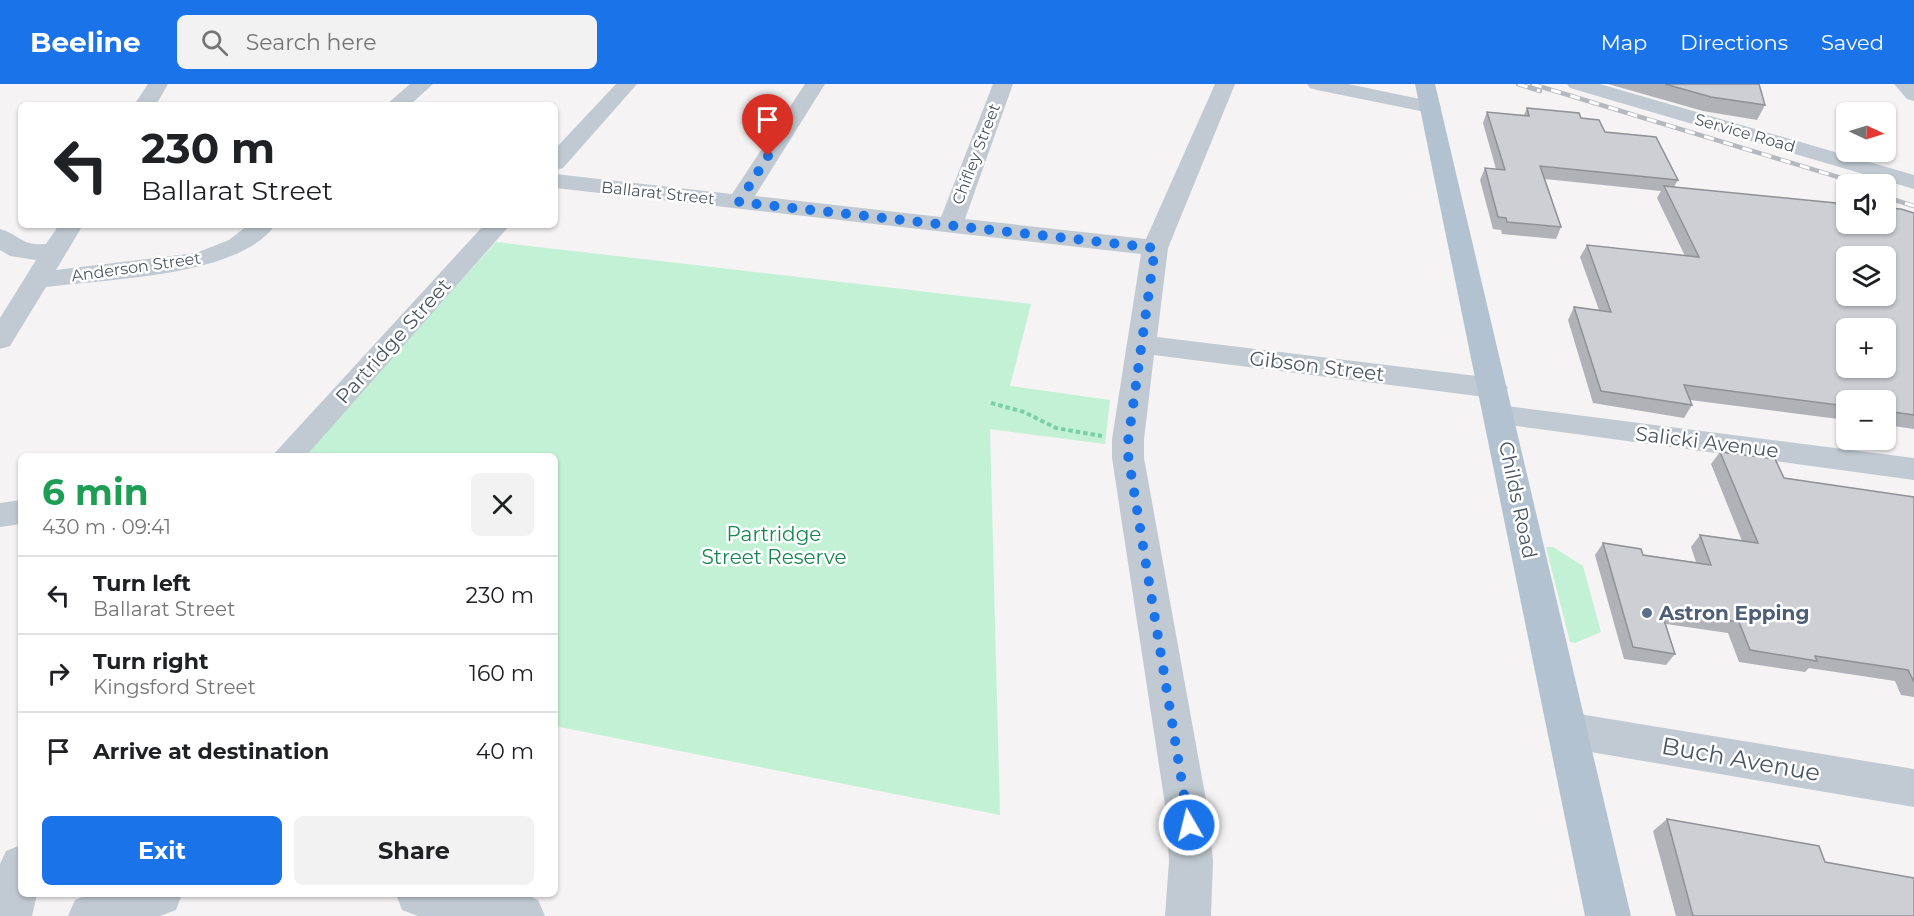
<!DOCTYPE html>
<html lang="en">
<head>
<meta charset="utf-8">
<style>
  :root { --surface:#fff; --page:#f2f2f2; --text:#202124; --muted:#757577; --line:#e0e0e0; --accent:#1a73e8 }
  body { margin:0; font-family:Montserrat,sans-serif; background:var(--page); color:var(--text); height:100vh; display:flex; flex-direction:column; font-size:22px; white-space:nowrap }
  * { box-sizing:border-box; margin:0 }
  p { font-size:20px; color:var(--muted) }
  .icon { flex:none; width:33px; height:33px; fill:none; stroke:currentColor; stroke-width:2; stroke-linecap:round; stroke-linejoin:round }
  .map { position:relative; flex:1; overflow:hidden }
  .sheet { position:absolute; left:18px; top:369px; width:540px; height:444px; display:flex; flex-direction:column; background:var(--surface); border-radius:9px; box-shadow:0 2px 4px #0004 }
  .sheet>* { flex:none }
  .top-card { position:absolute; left:18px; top:18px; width:540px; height:126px; border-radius:9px; box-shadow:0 2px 4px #0004; background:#fff; color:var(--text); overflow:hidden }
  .needle { width:39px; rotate:94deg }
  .tools { position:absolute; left:1836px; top:18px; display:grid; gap:12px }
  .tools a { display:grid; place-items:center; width:60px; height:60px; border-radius:9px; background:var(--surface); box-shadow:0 2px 4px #0004; font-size:30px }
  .pin { position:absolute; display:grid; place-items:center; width:51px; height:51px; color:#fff; margin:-62px -26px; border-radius:50% 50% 50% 0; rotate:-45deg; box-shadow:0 0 6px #0007 }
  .pin .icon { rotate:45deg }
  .me { position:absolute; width:66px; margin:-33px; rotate:352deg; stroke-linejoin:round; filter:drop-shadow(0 0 4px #0008) }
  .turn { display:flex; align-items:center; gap:21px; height:126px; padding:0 24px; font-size:27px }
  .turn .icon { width:78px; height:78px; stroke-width:2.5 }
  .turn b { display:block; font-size:42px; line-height:51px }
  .round { display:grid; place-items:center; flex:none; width:63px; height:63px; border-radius:9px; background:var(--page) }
  .overview { display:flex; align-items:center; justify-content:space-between; height:102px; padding:0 24px }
  h1 { font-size:36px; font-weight:700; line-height:45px; color:#1e9e55 }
  .action { display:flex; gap:12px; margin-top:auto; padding:12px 24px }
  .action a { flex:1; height:69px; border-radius:9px; background:var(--accent); color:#fff; font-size:24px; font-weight:700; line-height:69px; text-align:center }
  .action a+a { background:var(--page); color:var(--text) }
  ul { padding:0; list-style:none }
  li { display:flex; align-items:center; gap:18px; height:78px; padding:0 24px; border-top:2px solid var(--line) }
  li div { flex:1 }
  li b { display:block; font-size:22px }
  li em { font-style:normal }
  header { display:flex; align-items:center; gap:36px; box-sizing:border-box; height:84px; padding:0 30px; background:var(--accent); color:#fff }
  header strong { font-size:28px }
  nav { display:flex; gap:33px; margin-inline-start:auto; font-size:21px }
  .search { width:420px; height:54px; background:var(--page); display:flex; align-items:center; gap:15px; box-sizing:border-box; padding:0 21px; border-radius:9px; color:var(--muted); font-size:22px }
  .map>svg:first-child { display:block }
  .green { fill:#c3f1d5 }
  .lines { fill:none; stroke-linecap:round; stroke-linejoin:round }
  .path { stroke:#7ad0a6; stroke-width:4; stroke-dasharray:4.5 3; stroke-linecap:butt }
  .minor { fill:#c1cad2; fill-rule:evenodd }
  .major { fill:#b3c2d1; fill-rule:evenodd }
  .rail-casing { stroke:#b5b8bd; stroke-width:4.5 }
  .rail { stroke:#fff; stroke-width:3; stroke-dasharray:10; stroke-linecap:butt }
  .wall { fill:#b0b2b7 }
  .building { fill:#cdcfd5; stroke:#909195; stroke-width:1.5; fill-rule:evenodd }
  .route { stroke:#1a73e8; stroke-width:10; stroke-dasharray:0 18 }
  .service-dot { fill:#5c6f8a; stroke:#fff; stroke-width:2 }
  .labels { text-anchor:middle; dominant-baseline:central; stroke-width:5; stroke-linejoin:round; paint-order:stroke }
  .far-street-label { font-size:16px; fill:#4a5661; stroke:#fff }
  .street-label { font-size:20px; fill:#4a5661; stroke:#fff }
  .park-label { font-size:20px; fill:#17864f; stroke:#fff }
  .service-label { font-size:20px; font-weight:bold; fill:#4e5e75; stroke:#fff; text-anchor:start }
  .near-street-label { font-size:24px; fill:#4a5661; stroke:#fff }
</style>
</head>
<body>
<header>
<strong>Beeline</strong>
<div class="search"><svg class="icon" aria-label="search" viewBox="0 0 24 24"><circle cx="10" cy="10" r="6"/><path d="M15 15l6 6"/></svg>Search here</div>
<nav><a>Map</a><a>Directions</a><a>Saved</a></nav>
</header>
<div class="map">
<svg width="1914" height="832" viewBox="0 0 1914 832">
  <rect width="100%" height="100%" fill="#f5f3f3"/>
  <path class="green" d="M496,158L1031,220L1010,302L1110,316L1105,360L990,345L1000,731L555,642V372H302Z
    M1546,463H1553L1583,482L1601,548L1575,559L1570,558Z"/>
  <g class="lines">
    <path class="path" d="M991,319L1024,328L1056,344L1102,352"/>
    <path class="minor" d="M148,0H168L156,21H134Z
      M410,0H433L410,21H386Z
      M616,0H637L563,84L555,86V65Z
      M805,0H825L755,112L941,133L993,0H1013L965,135L1146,155L1215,0H1235L1168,164L1157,253L1493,294L1503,297L1508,304L1503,311L1493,314L1154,271L1144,355V374L1208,727L1213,777L1211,832H1165L1169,777L1166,727L1112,374V355L1141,170L555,104V90L732,110Z
      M1307,0H1348L1430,17L1438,18L1441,23L1438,28L1430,29L1317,6L1310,4Z
      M1567,0H1600L1914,91V105L1570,4Z
      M1894,0H1914V17L1907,15Z
      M59,141H83L56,186L196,169L229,156L248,141H275C239,193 106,195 46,203L10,262L0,265V234L36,176L10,172L0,166V145C21,151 20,162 46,160Z
      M484,141H510L306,372H272Z
      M1499,321L1914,374V396L1488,338L1484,331L1488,324Z
      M21,416V440L0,443V419Z
      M1567,628L1914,685V723L1567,664L1553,658L1547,646L1553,634Z
      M21,761V810H37L32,832H0V780L6,767Z
      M89,810H182L176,826L160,832H68L75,816Z
      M396,810H524L538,816L545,832H418L402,826Z"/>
    <path class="major" d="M1415,0H1435L1631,832H1585Z"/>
    <g class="rail-casing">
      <path id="rail" d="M1518,0L1540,7
        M1532,0L1861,100
        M1886,113L1914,122"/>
    </g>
    <use href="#rail" class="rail"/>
  </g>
  <path class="wall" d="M1608,0H1759L1765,21L1757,36L1703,27Z
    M1527,24L1581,34L1605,48L1678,96L1674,103L1914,129V345L1886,341V316H1846V336L1690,316L1692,321L1684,334L1593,319L1568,236L1574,223L1599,226L1580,173L1587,161L1685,172L1657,114L1661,107L1545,95L1561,143L1556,155L1502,150L1501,146L1493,145L1480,96L1485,84L1496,85L1483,39L1487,28L1524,31Z
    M1720,368L1784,394L1914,413V613L1901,611L1895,597L1809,584L1805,588L1739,578L1728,549L1666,540L1675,570L1666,581L1624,575L1595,471L1603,459L1643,471L1696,478L1691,463L1700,451L1742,457L1711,380Z
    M1667,735L1825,778L1914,832H1676L1653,747Z"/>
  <path class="building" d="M1665,0H1759L1765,21L1711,13Z
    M1527,24L1579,29L1581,34L1599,36L1605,48L1656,53L1678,96L1540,82L1561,143L1507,138L1506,134L1498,133L1485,84L1505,86L1487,28L1529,32Z
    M1664,102L1846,120V140H1886V124L1901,125L1914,129V331L1886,327V316H1846V322L1684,301L1692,321L1601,307L1574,223L1611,228L1587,161L1699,173ZM1846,172H1886V212H1846ZM1846,244H1886V284H1846Z
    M1720,368L1775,375L1784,394L1914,413V598L1908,586L1815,572L1817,577L1750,566L1739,538L1661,527L1675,570L1633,563L1603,459L1641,465L1643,471L1711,481L1700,451L1758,459Z
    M1667,735L1819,762L1825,778L1914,794V832H1693Z"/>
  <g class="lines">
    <path class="route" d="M768,72L739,118L1155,164L1127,365L1189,741"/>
  </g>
  <circle class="service-dot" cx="1647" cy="529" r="6"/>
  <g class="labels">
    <g class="far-street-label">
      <text transform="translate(1745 49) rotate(16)">Service Road</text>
      <text transform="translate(976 70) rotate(-69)">Chifley Street</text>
      <text transform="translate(658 109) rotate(6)">Ballarat Street</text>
      <text transform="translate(136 183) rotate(-8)">Anderson Street</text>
    </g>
    <g class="street-label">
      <text transform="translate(393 257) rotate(-48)">Partridge Street</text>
      <text transform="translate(1317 282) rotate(7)">Gibson Street</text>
      <text transform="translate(1707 358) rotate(7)">Salicki Avenue</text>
      <text transform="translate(1518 416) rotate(78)">Childs Road</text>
    </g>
    <g class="park-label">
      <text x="774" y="450">Partridge<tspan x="774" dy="23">Street Reserve</tspan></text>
    </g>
    <g class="service-label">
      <text x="1659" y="529">Astron Epping</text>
    </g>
    <g class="near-street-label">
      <text transform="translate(1741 675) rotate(10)">Buch Avenue</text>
    </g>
  </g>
</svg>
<div class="tools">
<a><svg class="needle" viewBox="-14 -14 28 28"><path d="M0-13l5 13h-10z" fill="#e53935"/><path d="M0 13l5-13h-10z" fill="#757577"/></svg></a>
<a><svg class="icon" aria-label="sound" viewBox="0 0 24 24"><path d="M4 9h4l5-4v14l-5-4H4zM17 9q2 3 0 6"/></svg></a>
<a><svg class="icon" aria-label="layers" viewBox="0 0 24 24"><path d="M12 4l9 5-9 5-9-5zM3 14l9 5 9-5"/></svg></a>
<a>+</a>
<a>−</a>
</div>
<div class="pin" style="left:768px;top:72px;background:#d93025"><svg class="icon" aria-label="arrive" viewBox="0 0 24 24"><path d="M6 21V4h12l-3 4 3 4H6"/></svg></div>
<svg class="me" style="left:1189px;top:741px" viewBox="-20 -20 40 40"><circle r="17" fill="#1a73e8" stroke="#fff" stroke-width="3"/><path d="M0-11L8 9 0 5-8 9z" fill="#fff"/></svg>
<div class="top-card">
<div class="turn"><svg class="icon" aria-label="left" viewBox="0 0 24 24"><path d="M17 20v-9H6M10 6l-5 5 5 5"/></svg><div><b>230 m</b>Ballarat Street</div></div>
</div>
<section class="sheet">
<div class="overview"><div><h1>6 min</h1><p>430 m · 09:41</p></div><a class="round"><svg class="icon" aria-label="close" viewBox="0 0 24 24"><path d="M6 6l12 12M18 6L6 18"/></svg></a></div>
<ul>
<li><svg class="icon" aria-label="left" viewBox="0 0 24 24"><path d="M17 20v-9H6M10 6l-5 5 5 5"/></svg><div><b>Turn left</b><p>Ballarat Street</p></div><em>230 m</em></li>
<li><svg class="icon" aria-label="right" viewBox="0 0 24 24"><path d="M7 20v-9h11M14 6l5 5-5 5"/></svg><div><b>Turn right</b><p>Kingsford Street</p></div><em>160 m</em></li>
<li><svg class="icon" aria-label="arrive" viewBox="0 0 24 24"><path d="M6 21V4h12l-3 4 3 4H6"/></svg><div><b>Arrive at destination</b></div><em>40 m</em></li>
</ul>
<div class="action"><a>Exit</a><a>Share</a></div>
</section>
</div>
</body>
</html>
